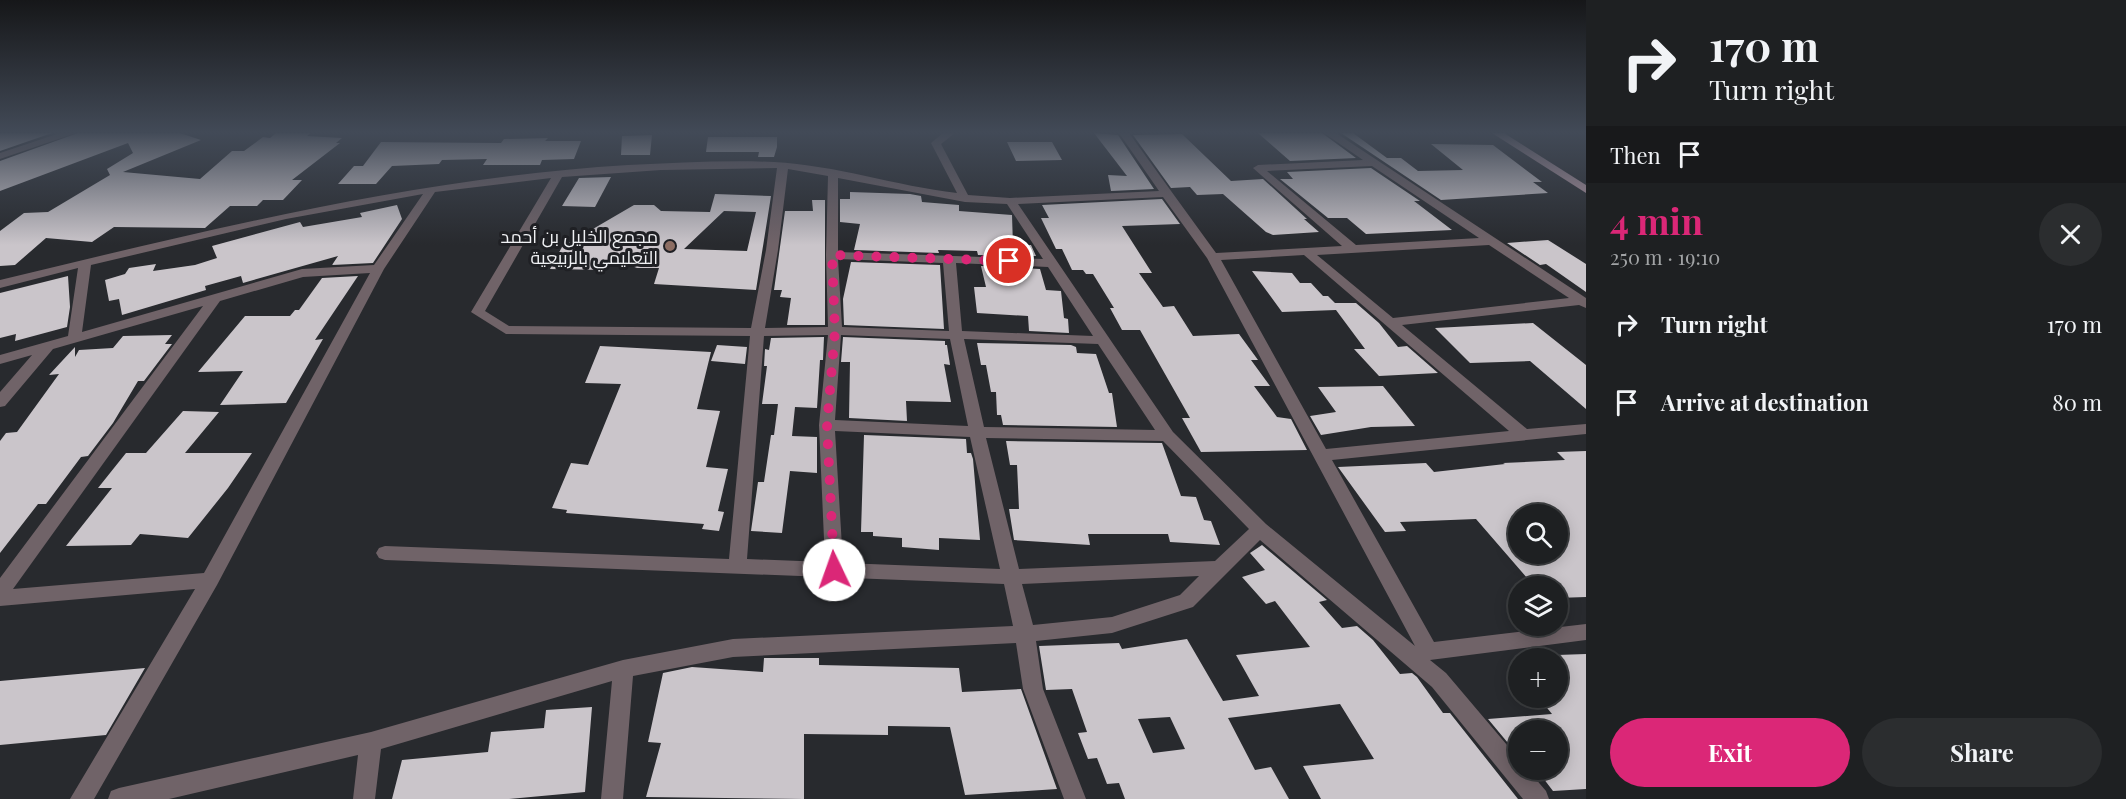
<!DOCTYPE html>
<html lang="en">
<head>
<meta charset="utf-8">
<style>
  :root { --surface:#1e2022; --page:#2b2d2f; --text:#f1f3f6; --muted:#a1a3a5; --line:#3c3e40; --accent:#db2777 }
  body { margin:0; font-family:"Playfair Display",Cairo,serif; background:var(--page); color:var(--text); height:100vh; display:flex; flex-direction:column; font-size:22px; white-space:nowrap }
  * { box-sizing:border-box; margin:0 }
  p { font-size:20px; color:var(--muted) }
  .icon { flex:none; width:33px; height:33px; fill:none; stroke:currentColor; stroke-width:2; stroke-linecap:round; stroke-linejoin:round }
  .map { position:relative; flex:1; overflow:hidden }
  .side { display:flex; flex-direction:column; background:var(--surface); width:540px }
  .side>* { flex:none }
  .guide { background:#1e2022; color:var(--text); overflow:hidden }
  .tools { position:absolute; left:1508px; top:504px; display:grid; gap:12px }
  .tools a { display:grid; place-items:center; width:60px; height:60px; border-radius:50%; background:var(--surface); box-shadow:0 3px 15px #0003,0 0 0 2px var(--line); font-size:30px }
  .pin { position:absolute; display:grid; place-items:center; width:51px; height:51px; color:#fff; margin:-26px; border:3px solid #fff; border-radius:50%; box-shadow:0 2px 6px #0007 }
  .me { position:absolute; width:66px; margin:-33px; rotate:357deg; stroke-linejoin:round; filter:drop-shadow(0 0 4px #0008) }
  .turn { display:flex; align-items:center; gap:21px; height:126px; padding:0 24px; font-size:27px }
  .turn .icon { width:78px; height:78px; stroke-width:2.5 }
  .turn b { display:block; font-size:42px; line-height:51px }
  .then { display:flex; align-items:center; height:57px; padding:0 24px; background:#0003; gap:12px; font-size:22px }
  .round { display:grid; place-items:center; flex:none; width:63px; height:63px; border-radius:32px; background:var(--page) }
  .overview { display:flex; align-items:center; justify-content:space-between; height:102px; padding:0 24px }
  h1 { font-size:36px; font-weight:700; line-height:45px; color:var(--accent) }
  .button { display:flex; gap:12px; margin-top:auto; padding:12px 24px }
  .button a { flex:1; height:69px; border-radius:36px; background:var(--accent); color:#fff; font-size:24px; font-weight:700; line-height:69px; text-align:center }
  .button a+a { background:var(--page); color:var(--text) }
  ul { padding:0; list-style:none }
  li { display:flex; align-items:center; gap:18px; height:78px; padding:0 24px }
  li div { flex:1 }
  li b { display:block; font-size:22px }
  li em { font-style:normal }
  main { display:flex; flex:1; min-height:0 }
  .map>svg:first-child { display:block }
  .building { fill:#cac5ca; fill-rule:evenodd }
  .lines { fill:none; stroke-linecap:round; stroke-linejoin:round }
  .minor { fill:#706368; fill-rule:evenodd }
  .major { fill:#b79ba6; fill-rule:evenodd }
  .route { stroke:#db2777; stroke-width:10; stroke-dasharray:0 18 }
  .education-dot { fill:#8d6e63; stroke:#1f2024; stroke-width:2 }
  .labels { text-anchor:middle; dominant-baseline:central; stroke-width:6; stroke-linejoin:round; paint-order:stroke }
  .far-poi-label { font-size:18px; fill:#f0f1f4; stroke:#1f2024; text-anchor:end }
</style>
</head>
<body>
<main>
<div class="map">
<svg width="1586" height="799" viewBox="0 0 1586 799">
  <rect width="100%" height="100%" fill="#282a2e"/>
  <path class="building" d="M0,133H52L0,151Z
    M78,133H180L201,140L123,172L200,179L232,151H244L263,137L270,138L276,133H311L307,136L342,138L336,143H340L292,180H302L283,200H263L257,206H230L205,228L114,227L92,242L46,238L15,265L0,266V231L24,213L48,212L110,175L107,169L133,153L128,143L0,191V161Z
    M1094,133L1118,135L1154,189L1111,191L1108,175L1127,176Z
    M1258,133H1322L1356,158L1290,161Z
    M1341,133H1353L1387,158H1401L1418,171L1463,170L1431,144L1493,145L1542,182H1533L1548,193L1441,200Z
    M1182,134L1231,181L1263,179L1307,219H1304L1319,232L1273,235L1266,232L1223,194L1197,195L1190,187L1171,188L1133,135Z
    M652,135L650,155H621L622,136Z
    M708,137H777V147L774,157H758L759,152H706Z
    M548,138L545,141H581L574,159L542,160L540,165H483L487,159L442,160L439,164L392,166L376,184H338L354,166H363L381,142L501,143L504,139Z
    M1007,142H1052L1062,160L1016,161Z
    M1371,168L1420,201H1414L1452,230L1366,234L1347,218H1328L1280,179H1293L1287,172Z
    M611,177L595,207L562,206L579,178Z
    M850,192L910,194L921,196L922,202L959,205V211L1012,215L1013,246L1031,245L1036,256L978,255L977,251L938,250L939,253L854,250L860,224L840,222V199H850Z
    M715,194L771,196L756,290L654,284L659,268H637L611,258L606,270L550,269L562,247L634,205H654L661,211L710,212ZM724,211L756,212L747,251L684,249Z
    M1162,199L1180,224L1122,226L1152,273H1139L1163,307L1174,306L1193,336L1239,334L1258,360H1251L1270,386H1254L1277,417L1291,419L1307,450L1201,452L1182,418H1190L1140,330H1122L1110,308H1114L1093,274H1086L1083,270H1072L1062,249H1056L1041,218H1049L1042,205Z
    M812,200H825V325H787L791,298L780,297L782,290H774L785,211H813Z
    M397,205L402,219L373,263L332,265L338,256L243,283L241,276L205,286L206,290L122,315L119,299L109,301L105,280L125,274L129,268L156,264L153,271L195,265L217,258L212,246L300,222L303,227L362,217L360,213Z
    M1548,240L1586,264V292L1546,264L1540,265L1507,243Z
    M851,262L940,265L944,329L844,325L843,299Z
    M981,266L1040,269L1046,290L1061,291L1064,318L1068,319L1069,333L1029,331L1028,316L977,313L974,287H986Z
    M1252,271L1292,273L1300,283H1311L1323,296H1328L1335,303H1356L1379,323L1398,347L1407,346L1438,373L1379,376L1354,349H1365L1336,310L1282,312Z
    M68,276L70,307L67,327L15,341L16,334L0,338V293Z
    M358,276L315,340L323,339L286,403L220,405L243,371L198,372L245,316H290L295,310H299L322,278Z
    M1533,323L1586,365V409L1530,361L1470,363L1435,328Z
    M172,335L165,344H172L144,381H138L113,423L88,456L81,457L46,504H38L0,553V441L6,433L17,432L59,374L49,375L75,347V357L79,350L113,348L123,336Z
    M824,337L823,360H820L817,408L795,407L792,436L817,437V473L790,471L782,533L751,531L758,482H764L771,435H774L778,404H762L767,366H764L765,349L769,350L771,338Z
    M843,337L945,341V345H947L950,365L944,364L951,402L906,401L907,421L849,418L850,362H841Z
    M977,343L1071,345L1076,347L1077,353L1096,354L1109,393H1112L1117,427L1003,425L1001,415H997L996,392H991L986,365H981Z
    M717,345L747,347L745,364L711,361Z
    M600,346L711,352L697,409L720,411L706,467L728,469L718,511L724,512L719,531L702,529L704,524L566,513L567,510L552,508L571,463L588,465L621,384L585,383Z
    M1383,386L1415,426L1371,427L1321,435L1310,416L1336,412L1318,387Z
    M183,411L219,412L185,453H252L228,488L188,538L140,534L131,545L66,546L112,488H98L126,453H146Z
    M864,435L966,439L967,453H971L973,459L980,540L939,538V550L902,547V538L873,536V532H861Z
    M1006,441L1162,443L1181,496L1196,497L1204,520L1211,521L1220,545L1170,542L1168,534H1088L1090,545L1014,540L1009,509H1019L1017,465H1010Z
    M1586,451V597L1557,598V586H1534L1476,519L1400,522L1406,531L1385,532L1338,467L1426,463L1434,472L1505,464L1503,463L1565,460L1557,452ZM1557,512V554H1518V514Z
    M1262,545L1327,600L1319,602L1342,628L1357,626L1373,640L1400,674L1412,673L1417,677L1443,713H1450L1518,799H1321L1303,766L1374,759L1340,704L1228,718L1255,770L1271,767L1289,799H1125L1119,783L1107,784L1097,758L1088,759L1078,733L1087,732L1072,689L1046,690L1039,646L1119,643L1122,649L1187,639L1223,701L1259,696L1236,655L1310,647L1275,601L1266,604L1242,577L1265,570L1250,553ZM1170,717L1185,749L1153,753L1138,719Z
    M1586,654V789L1553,791L1537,770H1557V730H1518V755L1488,719L1552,714L1539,698H1557V655Z
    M764,658H819V665L959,668L962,692L1021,689L1057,789L965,795L950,727L888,726V735L804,734V799L646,797L661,743L648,742L663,673L692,667L763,672Z
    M145,668L106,735L0,745V681Z
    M592,707L585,792L509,799H392L402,760L488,752L491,732L544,728L546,710Z"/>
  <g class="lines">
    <path class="minor" d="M60,133H76L0,159V153Z
      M943,133H955L941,144L968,195L1010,198L1159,191L1119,133H1129L1216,253L1342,246L1253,168L1258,165L1363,160L1324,133H1336L1586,298V308L1579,305L1402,325L1527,429L1586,424V434L1332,460L1434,642L1586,624V640L1430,660L1446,673L1518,758V770H1528L1546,791L1549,799H1523L1432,687L1260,540L1193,607L1112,633L1036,641L1043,689L1086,799H1064L1023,689L1016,643L733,657L633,676L623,799H601L612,681L381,749L375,799H353L358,755L169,799H108L111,791L119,788L371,732L623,660L733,639L1013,626L1004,584L385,560L379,558L376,553L379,548L385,546L729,559L750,336L506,334L471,312L551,178L435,192L384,269L217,585L94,799H70L195,589L0,606V578L203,306L53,349L5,406L0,407V392L32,355L0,364V355L68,336L78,268L0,288V280C208,230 414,178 628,165C676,163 725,160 774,162C835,165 896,186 957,193L931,143ZM1372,166L1479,238L1356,245L1267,171ZM777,168L766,250L751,328L509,326L485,311L562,177L661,170ZM788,169L828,176L826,255L828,327L765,328L778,250ZM838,178L965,202L1007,204L1043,259L838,252ZM423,194L374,265L302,269L82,332L91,265L286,219ZM1163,197L1207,258L1415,646L1266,524L1173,432L1018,204ZM1489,245L1569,298L1393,318L1317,255ZM1304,255L1509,431L1326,449L1221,260ZM838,259L943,263L949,331L842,327ZM956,263L1048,267L1093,336L962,331ZM370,273L204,573L13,589L220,301L303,277ZM828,335L819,425L825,562L747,559L764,336ZM841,335L950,339L968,426L835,420ZM964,339L1098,344L1155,430L984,427ZM835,431L970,437L1000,569L843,563ZM986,438L1163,441L1249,529L1215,561L1019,569ZM1199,576L1180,595L1112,617L1033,625L1022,584Z"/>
    <path class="major" d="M1492,133H1504L1586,185V193Z"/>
  </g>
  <linearGradient id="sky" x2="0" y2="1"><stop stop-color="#161719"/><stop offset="0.54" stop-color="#424a57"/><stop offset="1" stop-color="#424a57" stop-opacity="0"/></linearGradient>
  <rect width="1586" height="245" fill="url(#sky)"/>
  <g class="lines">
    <path class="route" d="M834,570L827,425L835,331L832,255L1009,261"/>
  </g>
  <circle class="education-dot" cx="670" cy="246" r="6"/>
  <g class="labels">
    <g class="far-poi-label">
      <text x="658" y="236">مجمع الخليل بن أحمد<tspan x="658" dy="21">التعليمي بالربيعية</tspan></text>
    </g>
  </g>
</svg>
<div class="tools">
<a><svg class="icon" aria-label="search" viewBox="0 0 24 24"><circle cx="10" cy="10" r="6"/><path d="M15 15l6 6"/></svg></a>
<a><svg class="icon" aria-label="layers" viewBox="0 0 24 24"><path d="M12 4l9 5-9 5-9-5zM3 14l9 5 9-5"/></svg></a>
<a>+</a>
<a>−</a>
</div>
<div class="pin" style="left:1009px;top:261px;background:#d93025"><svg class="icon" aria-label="arrive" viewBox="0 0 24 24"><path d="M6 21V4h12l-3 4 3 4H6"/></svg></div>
<svg class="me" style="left:834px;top:570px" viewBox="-20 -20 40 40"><circle r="19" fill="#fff"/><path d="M0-13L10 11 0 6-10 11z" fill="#db2777"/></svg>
</div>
<section class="side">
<div class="guide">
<div class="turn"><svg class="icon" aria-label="right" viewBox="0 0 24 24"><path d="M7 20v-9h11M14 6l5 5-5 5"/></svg><div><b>170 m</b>Turn right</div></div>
<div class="then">Then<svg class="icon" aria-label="arrive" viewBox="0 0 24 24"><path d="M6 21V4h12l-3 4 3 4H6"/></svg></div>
</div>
<div class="overview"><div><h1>4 min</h1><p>250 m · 19:10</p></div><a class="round"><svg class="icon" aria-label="close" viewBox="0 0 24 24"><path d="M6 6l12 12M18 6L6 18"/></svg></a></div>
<ul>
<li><svg class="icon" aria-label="right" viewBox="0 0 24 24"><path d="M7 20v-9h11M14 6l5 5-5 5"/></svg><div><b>Turn right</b></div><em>170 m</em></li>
<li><svg class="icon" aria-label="arrive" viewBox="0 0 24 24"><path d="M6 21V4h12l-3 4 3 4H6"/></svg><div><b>Arrive at destination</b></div><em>80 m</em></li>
</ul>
<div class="button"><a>Exit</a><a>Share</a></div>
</section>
</main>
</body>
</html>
